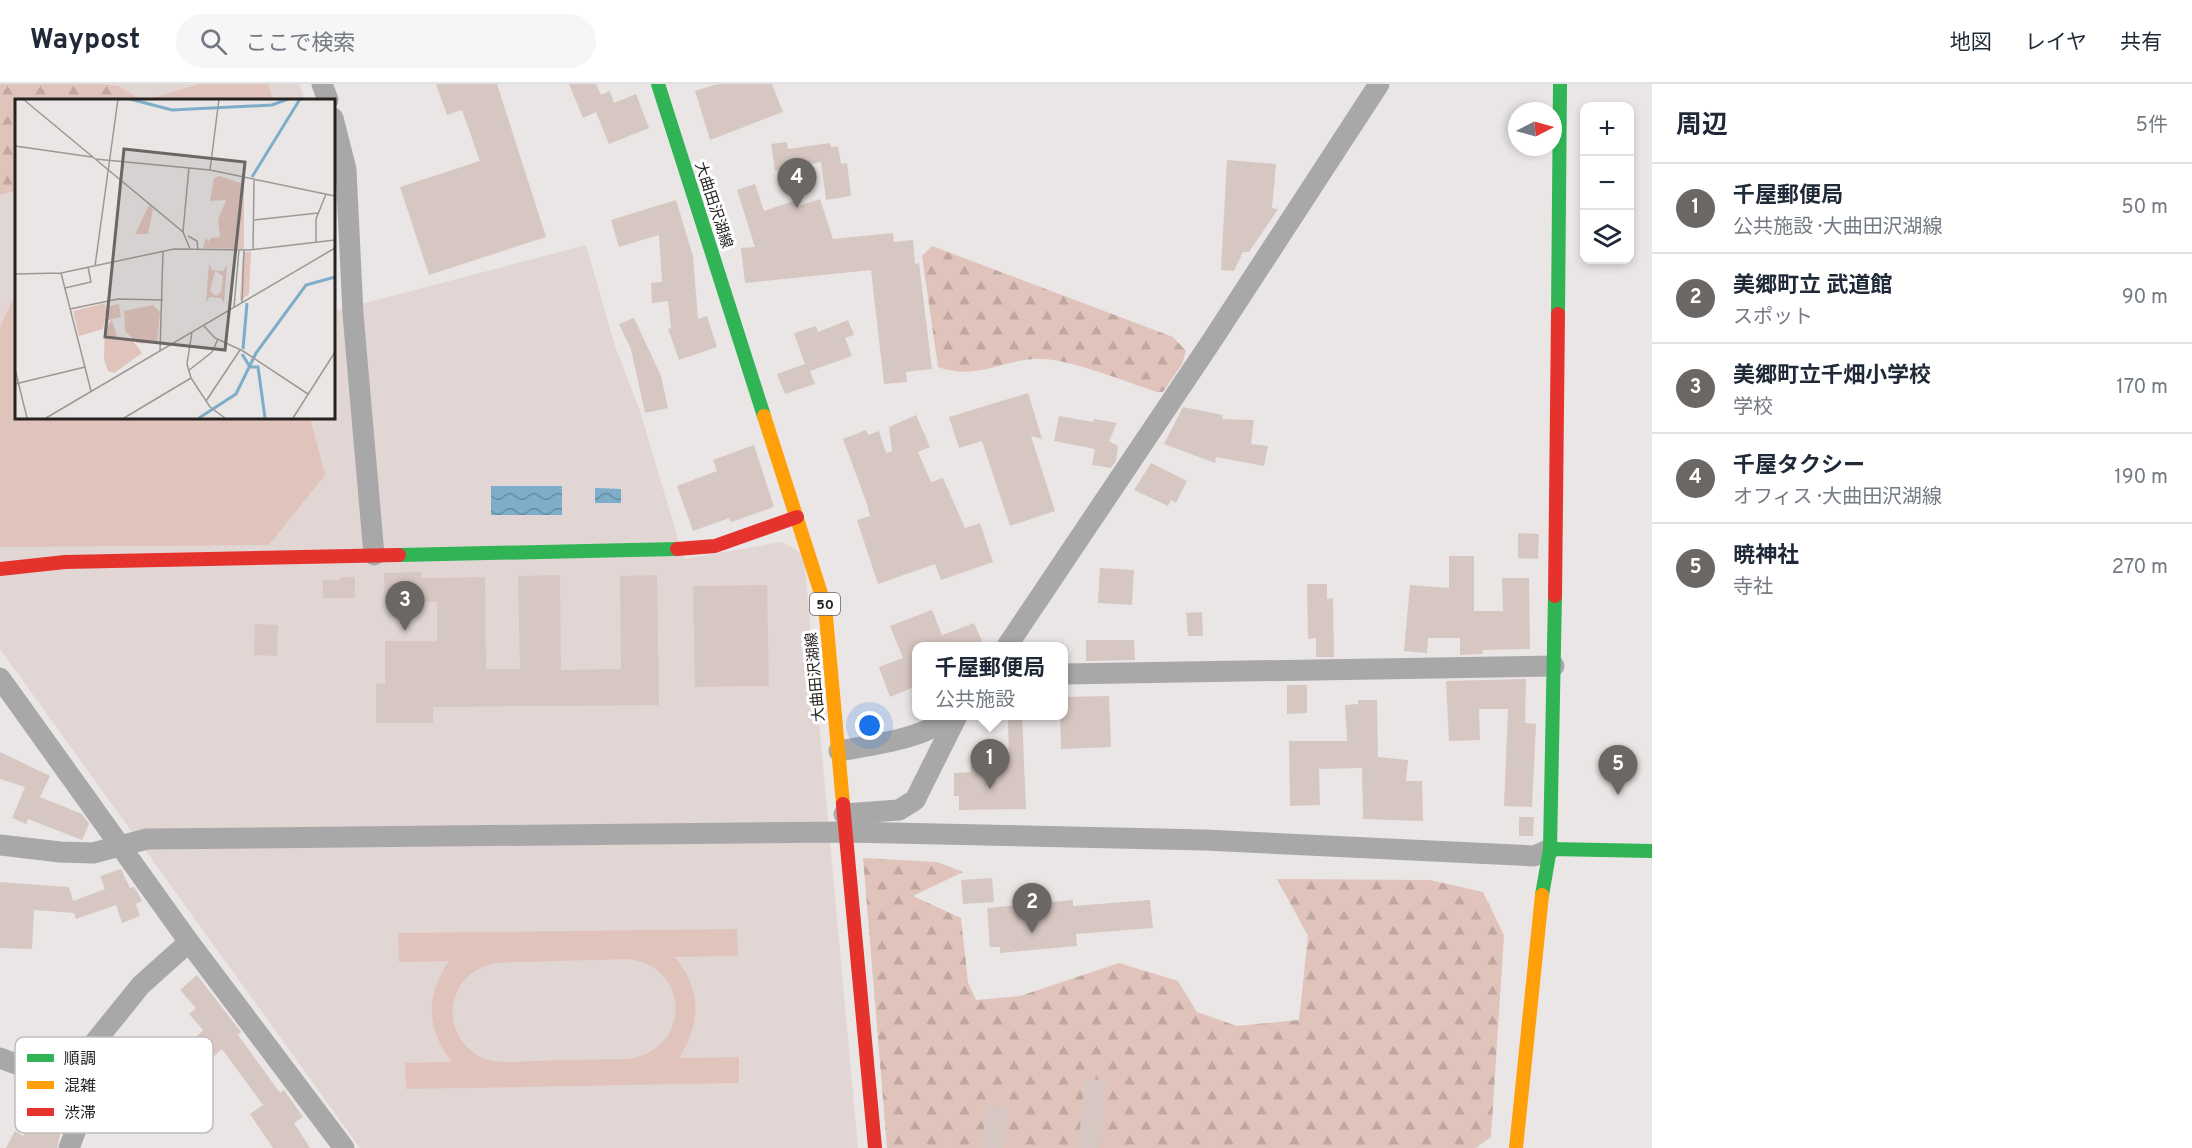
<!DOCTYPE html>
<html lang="ja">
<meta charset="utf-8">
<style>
body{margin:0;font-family:Overpass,"Noto Sans JP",sans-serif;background:#f6f6f7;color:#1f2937}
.controls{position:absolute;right:18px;top:18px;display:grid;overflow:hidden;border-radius:12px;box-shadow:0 3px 9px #0003}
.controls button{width:54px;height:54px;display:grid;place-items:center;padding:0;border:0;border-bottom:2px solid #e0e1e3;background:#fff;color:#1f2937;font:30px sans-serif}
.compass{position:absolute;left:1508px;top:18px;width:54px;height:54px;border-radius:50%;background:#fff;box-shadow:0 3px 9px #0003;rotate:84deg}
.you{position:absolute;left:870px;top:642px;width:21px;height:21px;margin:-15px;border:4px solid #fff;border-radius:50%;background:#1a73e8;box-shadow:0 0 0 9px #1a73e833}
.badge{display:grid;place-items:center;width:39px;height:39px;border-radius:50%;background:#6a6765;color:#fff;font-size:20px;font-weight:700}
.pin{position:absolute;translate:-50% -50px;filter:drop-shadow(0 2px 3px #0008)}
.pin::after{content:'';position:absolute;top:32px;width:21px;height:18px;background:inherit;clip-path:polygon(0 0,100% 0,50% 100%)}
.popup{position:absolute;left:912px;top:558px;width:156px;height:78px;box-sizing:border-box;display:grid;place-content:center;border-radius:12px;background:#fff;filter:drop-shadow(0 2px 4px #0005);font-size:20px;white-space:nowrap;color:#747a83}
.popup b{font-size:22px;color:#1f2937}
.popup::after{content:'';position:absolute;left:50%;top:100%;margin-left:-12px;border:12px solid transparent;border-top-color:#fff}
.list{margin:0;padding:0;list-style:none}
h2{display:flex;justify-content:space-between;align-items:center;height:78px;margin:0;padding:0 24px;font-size:26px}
h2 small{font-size:20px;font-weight:400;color:#747a83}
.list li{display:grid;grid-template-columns:39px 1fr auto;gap:18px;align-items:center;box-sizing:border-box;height:90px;padding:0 24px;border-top:2px solid #e0e1e3}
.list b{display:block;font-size:22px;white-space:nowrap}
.list p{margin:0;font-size:20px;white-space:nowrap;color:#747a83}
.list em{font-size:20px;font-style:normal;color:#747a83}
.icon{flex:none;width:33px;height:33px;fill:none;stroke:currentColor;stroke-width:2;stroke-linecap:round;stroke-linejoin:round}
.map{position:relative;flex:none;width:1652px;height:1064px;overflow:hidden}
header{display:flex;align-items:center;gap:36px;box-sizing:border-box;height:84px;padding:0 30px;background:#fff;border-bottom:2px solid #e0e1e3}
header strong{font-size:28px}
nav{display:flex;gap:33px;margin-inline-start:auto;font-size:21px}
.search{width:420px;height:54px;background:#f6f6f7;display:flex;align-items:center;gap:15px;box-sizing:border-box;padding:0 21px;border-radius:33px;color:#747a83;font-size:22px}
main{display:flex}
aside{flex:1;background:#fff}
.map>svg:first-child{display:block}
.built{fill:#e1d6d4}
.forest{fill:url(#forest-firs)}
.pitch{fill:#e0c4bb;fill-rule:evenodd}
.water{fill:url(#water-waves)}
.building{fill:#d7c7c2}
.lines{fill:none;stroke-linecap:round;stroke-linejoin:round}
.street{stroke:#a9a8a9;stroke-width:21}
.fast{stroke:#30b455;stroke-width:14}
.slow{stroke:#ff9f0a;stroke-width:14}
.jam{stroke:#e5322d;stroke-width:14}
.labels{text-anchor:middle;stroke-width:6;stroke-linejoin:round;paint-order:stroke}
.shield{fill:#fff;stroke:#666463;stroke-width:1.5}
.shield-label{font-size:14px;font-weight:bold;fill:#252220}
.street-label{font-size:15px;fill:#252220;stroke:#fff}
.inset-river{fill:none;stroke:#7dadc8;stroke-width:3}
.inset-road{fill:none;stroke:#9b9896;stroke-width:1.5}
.view{fill:#6a6765;fill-opacity:0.15;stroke:#6a6765;stroke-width:3}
.inset-edge{fill:none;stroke:#252220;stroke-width:3}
.key{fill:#fff;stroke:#bebdbc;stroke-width:1.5}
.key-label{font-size:16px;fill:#252220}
</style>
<header>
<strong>Waypost</strong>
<div class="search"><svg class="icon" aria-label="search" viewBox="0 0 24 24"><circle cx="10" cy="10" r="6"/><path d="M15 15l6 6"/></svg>ここで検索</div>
<nav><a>地図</a><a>レイヤ</a><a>共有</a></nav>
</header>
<main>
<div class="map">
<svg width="1652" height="1064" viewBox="0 0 1652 1064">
<defs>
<pattern id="forest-firs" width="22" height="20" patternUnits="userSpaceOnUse" patternTransform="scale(1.5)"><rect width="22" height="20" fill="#e0c4bb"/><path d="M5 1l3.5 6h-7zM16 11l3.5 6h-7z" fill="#c0a8a0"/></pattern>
<pattern id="water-waves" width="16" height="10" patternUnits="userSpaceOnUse" patternTransform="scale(1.5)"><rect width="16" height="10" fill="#7dadc8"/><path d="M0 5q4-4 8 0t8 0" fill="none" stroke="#668ca2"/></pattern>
</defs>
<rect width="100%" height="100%" fill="#eae6e5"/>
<!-- built -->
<polygon class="built" points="5,0 299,0 305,16 16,16 16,333 333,333 333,155 335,227 586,161 615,262 640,327 684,475 781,458 794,464 804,473 858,1064 360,1064 0,565 0,2"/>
<!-- forest -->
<g class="forest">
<polygon points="0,0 102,0 118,2 142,16 16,16 16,107 0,111"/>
<path d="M932 162 1173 253 1186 267 1182 280 1163 308H1157C1125 298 1064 272 1033 275 998 278 975 296 938 283L922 172Z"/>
<polygon points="863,774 937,778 963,788 913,812 961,834 968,898 976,916 1020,912 1119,879 1178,897 1197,928 1237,942 1299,936 1308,852 1277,795 1430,796 1483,808 1504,851 1491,1053 1476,1064 887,1064"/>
</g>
<!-- pitch -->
<g class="pitch">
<polygon points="199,0 268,0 273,16 154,16 153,14"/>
<polygon points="16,214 16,333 310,333 325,391 269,461 0,463 0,243 11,219"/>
<path d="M737 845 738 872 675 873C702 905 701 940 679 974L739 973V999L406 1005 405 979 452 978C426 945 425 912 449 877L399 878 398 849ZM628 875C691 882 692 966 628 975 597 975 566 976 535 977 522 977 507 979 494 977 465 973 446 941 455 914 460 895 475 884 494 879Z"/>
</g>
<!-- water -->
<g class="water">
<rect x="491" y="402" width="71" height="29"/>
<polygon points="595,404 621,405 621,419 595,419"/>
</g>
<!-- building -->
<g class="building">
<polygon points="436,0 497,0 546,153 429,191 400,103 480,77 462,26 447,31"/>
<polygon points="569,0 596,0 601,11 610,7 614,19 636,10 649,44 609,60 596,28 583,34"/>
<polygon points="717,0 772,0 783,28 710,56 695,7"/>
<polygon points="787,58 788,65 830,59 831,63 838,62 841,80 847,79 851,112 826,116 821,78 775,87 771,60"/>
<polygon points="1227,76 1276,80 1272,124 1278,125 1249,168 1243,168 1234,187 1221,186"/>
<polygon points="755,100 764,127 796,116 798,122 820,115 833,155 893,149 894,158 913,156 915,180 919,179 932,285 906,288 907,298 884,300 871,186 745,199 741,164 755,163 737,106"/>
<polygon points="676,116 693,172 698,235 707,232 717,263 679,276 668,245 671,244 668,217 652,219 651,199 662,198 659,151 619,163 611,136"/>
<polygon points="634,234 661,292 668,324 645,329 631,265 619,240"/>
<polygon points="848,236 854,251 845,254 852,272 810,287 815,300 785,310 777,290 805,280 794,249 816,242 818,248"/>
<polygon points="1028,309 1042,355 1031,352 1055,427 1010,442 982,357 959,364 949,333"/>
<polygon points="1183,323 1223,331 1222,335 1254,336 1251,360 1268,362 1264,382 1216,373 1215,379 1164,360"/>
<polygon points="916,331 930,363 918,368 931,398 943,394 965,444 980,439 993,478 941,496 935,480 878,500 857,436 870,432 867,420 843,355 866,346 868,351 879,347 886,369 892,367 889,343"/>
<polygon points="1059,332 1093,338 1094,335 1117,339 1109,357 1118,362 1116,377 1111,384 1092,381 1095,365 1054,357"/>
<polygon points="754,361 774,423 731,438 729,434 693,447 677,402 717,387 713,376"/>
<polygon points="1151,379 1187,397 1176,419 1171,416 1168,422 1134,406"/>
<polygon points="1518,449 1539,450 1538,475 1518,474"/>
<polygon points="1449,472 1474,472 1474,527 1503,527 1502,494 1529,494 1530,565 1483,566 1482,570 1460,571 1460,554 1428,554 1427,569 1404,567 1410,501 1449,504"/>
<polygon points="1100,484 1134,486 1132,521 1098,519"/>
<polygon points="421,488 421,494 485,493 486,585 520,585 518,492 560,491 561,586 621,585 620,492 657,491 659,621 433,623 433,639 376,639 376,599 385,600 385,557 437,557 437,518 385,519 384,489"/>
<polygon points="340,493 355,493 355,514 323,514 323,496 340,496"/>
<polygon points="1307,500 1327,500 1327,515 1333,514 1334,573 1316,573 1316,554 1308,555"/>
<polygon points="767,501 769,602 695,603 693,502"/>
<polygon points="932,526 942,551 974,539 984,562 916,562 916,606 914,603 890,613 879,583 903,574 890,542"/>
<polygon points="1202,528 1203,552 1188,552 1186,529"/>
<polygon points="255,540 278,541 277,572 254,571"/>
<polygon points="1086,556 1134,556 1135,576 1086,577"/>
<polygon points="1526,595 1525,639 1536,640 1532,723 1504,722 1508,625 1479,625 1480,656 1449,657 1446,597"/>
<polygon points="1287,601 1307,601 1307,629 1287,630"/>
<polygon points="1109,612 1111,663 1061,665 1060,632 1064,632 1064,613"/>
<polygon points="1358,616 1377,616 1378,673 1408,676 1406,697 1422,697 1423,737 1363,735 1362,684 1319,685 1320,721 1290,722 1289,657 1347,657 1345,621 1358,620"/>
<polygon points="1008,632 1022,632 1026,725 959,726 959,712 954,712 954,689 971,688 971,681 1009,680"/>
<polygon points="0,668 50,692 40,713 82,730 89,740 82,756 28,735 26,740 12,734 25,703 0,695"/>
<polygon points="1519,733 1534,733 1533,752 1519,752"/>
<polygon points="121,785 130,804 134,803 139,811 142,817 136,820 140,832 122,839 116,821 76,835 74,829 34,826 32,865 0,864 0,798 69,803 73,817 105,805 100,792"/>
<polygon points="992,794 994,818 963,820 961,796"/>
<polygon points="1073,816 1073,822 1150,816 1153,844 1076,850 1077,862 1000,869 1000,863 990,863 987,824"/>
<polygon points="197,891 241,948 238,951 280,1009 284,1006 303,1033 294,1039 310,1064 273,1064 250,1030 263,1021 222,965 211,975 194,955 203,946 189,930 196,924 180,906"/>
<polygon points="109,972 137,996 117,1018 101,1004 107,997 95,987"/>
<polygon points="166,975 184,994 168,1010 150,991"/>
<polygon points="1085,994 1107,997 1100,1064 1078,1064"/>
<polygon points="54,1016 66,1023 57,1064 6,1064 15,1047 23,1052 28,1043 37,1047"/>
<polygon points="986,1021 1008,1023 1004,1064 982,1064"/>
</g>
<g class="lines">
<!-- street -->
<g class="street">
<polyline points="322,0 328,16"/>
<polyline points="333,34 346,85 353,230 374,471"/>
<polyline points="1007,562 1211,258 1379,0"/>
<polyline points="1064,590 1554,582"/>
<polyline points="0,594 189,858 344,1064"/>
<path d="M839 667C871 661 926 655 949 632"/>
<polyline points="844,730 899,726 915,716 957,632"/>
<polyline points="0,761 60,768 93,769 147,755 846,748 1205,756 1534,772 1550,765"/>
<polyline points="0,974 16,980 82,991"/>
<polyline points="69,1064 77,1043 82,979 90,964 141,901 189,858"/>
</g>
<!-- fast -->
<g class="fast">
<polyline points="658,0 764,332"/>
<polyline points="1558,230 1560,0"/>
<polyline points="399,471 677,465"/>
<polyline points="1550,765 1652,767"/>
<polyline points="1542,811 1550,765 1555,512"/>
</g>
<!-- slow -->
<g class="slow">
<polyline points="764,332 825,522 843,720"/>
<polyline points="1516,1064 1542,811"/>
</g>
<!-- jam -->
<g class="jam">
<polyline points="677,465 715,462 797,433"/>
<polyline points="0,485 65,478 399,471"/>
<polyline points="1555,512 1558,230"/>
<polyline points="843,720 875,1064"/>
</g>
</g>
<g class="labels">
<!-- shield labels -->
<rect class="shield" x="810" y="509" width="30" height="22" rx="4.5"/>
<g class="shield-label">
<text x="825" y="525">50</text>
</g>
<!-- street labels -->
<g class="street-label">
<text transform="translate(714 121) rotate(72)" y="5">大曲田沢湖線</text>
<text transform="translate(815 593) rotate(-95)" y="5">大曲田沢湖線</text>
</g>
</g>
<!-- overview -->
<g transform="translate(15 15)">
<rect width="320" height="320" fill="#eae6e5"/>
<path d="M204 77 229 85V150L188 149 191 138 193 143 196 139 205 138 203 121 211 101 195 102 199 79ZM134 106 138 110 133 135H120ZM97 221 103 241 118 242 127 254 99 274 93 272 89 260 90 230Z" fill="#e0c4bb"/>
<path d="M228 153H236L234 195 225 202Z" fill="#e0c4bb"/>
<path d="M194 164 197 171 208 172 212 166 209 204 206 199 195 198 191 203ZM200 172 208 177 206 193 201 197 195 192ZM90 204 91 208 104 205 106 218 93 221 91 215 88 230 64 237 58 212ZM138 206 145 213 142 245 122 244 110 232 109 212Z" fill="#e0c4bb" fill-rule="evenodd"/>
<path class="inset-river" d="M115 0 157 11 257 6 273 0M237 78 285 0M228 250 232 204M227 255 235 268H243L250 319M184 319 221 295 241 254 291 186 320 178"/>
<path class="inset-road" d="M8 0 168 133 175 150M0 47 77 58M80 60 195 71 320 97M195 71 204 0M239 121 303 114M168 133 174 68M173 137 182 142 183 151M301 143V120L311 95M238 151 239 81M80 167 103 0M46 174 76 292M0 175 46 174 159 150 234 151 320 141M50 189 76 183 73 168M227 204 229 151M219 208 224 151M55 210 103 200 148 201M189 227 200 239 228 252 293 295M177 233 172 265 176 279 195 308 210 319M145 252 148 152M0 270 12 319M173 272 197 253 203 240M0 285 70 268M191 302 225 251M31 319 320 149M109 319 176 279M278 319 320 253"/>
<path class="view" d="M109 50 230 63 210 251 90 238Z"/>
<rect width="320" height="320" class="inset-edge"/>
</g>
<!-- legend -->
<rect x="15" y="953" width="198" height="96" rx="9" class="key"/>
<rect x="27" y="970" width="27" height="8" fill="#30b455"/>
<rect x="27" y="997" width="27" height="8" fill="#ff9f0a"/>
<rect x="27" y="1024" width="27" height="8" fill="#e5322d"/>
<g class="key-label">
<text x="64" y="980">順調</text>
<text x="64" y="1007">混雑</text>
<text x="64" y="1034">渋滞</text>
</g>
</svg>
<div class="controls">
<button>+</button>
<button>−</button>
<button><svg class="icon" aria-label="layers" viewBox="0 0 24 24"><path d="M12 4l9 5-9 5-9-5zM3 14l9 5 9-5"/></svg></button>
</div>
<svg class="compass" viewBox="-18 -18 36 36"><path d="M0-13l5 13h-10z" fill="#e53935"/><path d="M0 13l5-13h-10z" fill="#747a83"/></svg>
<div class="you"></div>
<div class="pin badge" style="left:990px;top:705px">1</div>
<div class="popup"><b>千屋郵便局</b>公共施設</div>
<div class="pin badge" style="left:1032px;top:849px">2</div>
<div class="pin badge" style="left:405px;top:547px">3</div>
<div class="pin badge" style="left:797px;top:124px">4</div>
<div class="pin badge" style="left:1618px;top:711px">5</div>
</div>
<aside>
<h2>周辺<small>5件</small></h2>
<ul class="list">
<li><span class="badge">1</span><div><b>千屋郵便局</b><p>公共施設 · 大曲田沢湖線</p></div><em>50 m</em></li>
<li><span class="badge">2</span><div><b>美郷町立 武道館</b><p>スポット</p></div><em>90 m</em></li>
<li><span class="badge">3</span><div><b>美郷町立千畑小学校</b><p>学校</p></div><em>170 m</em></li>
<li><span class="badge">4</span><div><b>千屋タクシー</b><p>オフィス · 大曲田沢湖線</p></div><em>190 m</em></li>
<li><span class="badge">5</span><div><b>暁神社</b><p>寺社</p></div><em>270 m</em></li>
</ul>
</aside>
</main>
